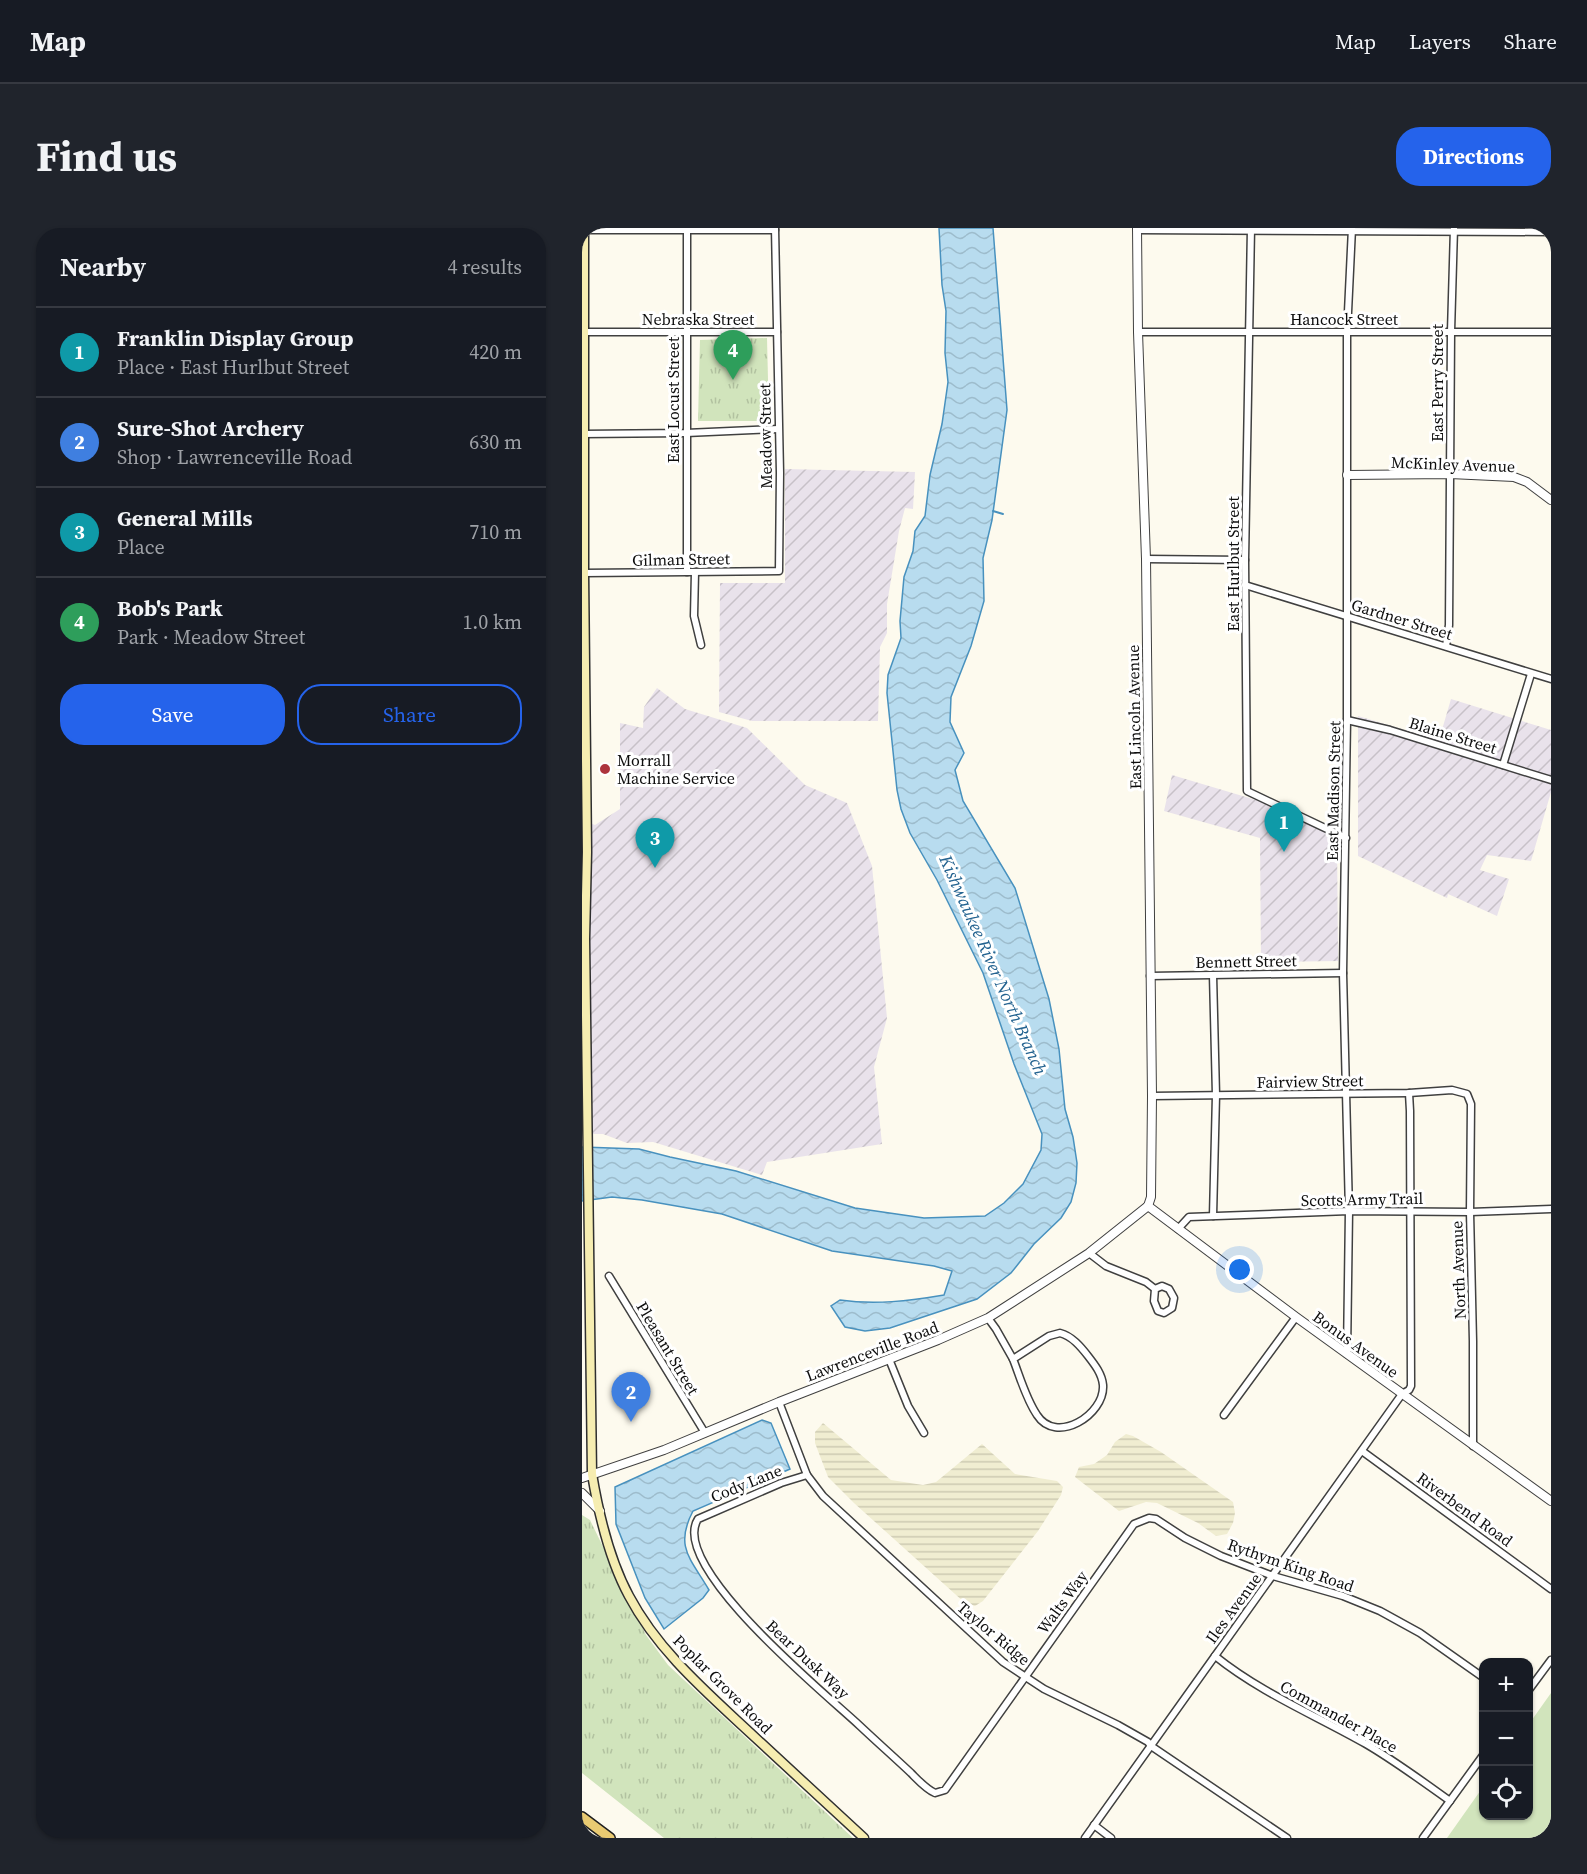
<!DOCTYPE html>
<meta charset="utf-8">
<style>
body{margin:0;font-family:"Source Serif 4",serif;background:#20242c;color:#f1f3f6}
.controls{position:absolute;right:18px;bottom:18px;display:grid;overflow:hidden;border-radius:12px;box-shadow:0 2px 4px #0004}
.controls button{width:54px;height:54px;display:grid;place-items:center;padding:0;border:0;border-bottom:2px solid #363941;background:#171b24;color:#f1f3f6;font:30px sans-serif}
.you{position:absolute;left:658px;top:1042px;width:21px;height:21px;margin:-15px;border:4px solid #fff;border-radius:50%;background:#1a73e8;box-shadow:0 0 0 9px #1a73e833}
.badge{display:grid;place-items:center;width:39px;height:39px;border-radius:50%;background:#2563eb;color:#fff;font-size:20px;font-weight:700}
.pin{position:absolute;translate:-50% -50px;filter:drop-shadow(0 2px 3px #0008)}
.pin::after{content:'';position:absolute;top:32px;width:21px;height:18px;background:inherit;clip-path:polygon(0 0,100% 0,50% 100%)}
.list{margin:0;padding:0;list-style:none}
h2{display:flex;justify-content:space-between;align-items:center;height:78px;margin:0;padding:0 24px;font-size:26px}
h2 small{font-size:20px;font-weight:400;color:#9ea1a6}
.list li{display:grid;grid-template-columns:39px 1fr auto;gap:18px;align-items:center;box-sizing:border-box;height:90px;padding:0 24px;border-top:2px solid #363941}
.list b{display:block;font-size:22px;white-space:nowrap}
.list p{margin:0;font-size:20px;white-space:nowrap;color:#9ea1a6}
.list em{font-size:20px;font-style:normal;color:#9ea1a6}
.actions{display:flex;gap:12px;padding:18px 24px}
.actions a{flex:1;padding:14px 0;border:2px solid #2563eb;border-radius:24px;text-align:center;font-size:21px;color:#2563eb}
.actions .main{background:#2563eb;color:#fff}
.icon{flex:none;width:33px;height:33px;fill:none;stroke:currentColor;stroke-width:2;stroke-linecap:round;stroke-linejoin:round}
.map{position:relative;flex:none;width:969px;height:1610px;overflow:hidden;border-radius:24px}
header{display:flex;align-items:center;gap:36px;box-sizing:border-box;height:84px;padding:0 30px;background:#171b24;border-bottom:2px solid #363941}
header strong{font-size:28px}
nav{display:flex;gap:33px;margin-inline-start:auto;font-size:21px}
.intro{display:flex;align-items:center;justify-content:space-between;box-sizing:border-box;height:144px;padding:0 36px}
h1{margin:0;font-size:42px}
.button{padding:15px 27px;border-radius:24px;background:#2563eb;color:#fff;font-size:21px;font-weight:700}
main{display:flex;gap:36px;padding:0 36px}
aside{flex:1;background:#171b24;border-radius:24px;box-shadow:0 2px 4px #0004}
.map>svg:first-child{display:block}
.industrial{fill:url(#industrial-furrows)}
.farmland{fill:url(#farmland-rules)}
.grass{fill:#d1e4bc}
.park{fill:url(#park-tufts)}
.water{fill:url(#water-waves);stroke:#4891be;stroke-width:1.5}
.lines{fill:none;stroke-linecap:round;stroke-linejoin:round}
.stream{stroke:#4891be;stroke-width:2}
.minor-casing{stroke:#404040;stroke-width:9}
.tertiary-casing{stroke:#404040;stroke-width:10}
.secondary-casing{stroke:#2f2f2f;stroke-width:11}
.primary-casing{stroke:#1e1e1e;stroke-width:12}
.minor{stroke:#fff;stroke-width:6}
.tertiary{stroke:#fff;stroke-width:8}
.secondary{stroke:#f6edb1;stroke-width:8}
.primary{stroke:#e9ca72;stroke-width:9}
.poi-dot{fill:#ad343d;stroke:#fff;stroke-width:2}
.labels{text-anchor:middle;stroke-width:6;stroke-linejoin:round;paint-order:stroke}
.street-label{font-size:16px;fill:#0d0d0d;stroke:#fff}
.poi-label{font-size:16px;fill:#0d0d0d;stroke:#fff;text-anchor:start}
.water-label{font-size:18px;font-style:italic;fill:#246390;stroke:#fff}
</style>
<header>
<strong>Map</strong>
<nav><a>Map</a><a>Layers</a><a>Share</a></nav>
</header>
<div class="intro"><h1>Find us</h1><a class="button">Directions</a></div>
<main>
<aside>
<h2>Nearby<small>4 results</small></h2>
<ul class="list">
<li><span class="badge" style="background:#0f9aa8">1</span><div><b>Franklin Display Group</b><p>Place · East Hurlbut Street</p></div><em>420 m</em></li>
<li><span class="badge" style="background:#3f7fe0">2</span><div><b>Sure-Shot Archery</b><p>Shop · Lawrenceville Road</p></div><em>630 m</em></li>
<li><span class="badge" style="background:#0f9aa8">3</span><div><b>General Mills</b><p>Place</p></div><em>710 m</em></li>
<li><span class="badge" style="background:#2e9e5b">4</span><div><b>Bob's Park</b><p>Park · Meadow Street</p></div><em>1.0 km</em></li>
</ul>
<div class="actions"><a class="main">Save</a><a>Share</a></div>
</aside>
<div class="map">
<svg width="969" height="1610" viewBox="0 0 969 1610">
<defs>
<pattern id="industrial-furrows" width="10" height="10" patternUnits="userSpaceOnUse" patternTransform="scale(1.5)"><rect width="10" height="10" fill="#e9e2eb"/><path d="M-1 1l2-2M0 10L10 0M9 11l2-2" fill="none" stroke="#c7c1c8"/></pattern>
<pattern id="farmland-rules" width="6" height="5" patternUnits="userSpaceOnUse" patternTransform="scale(1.5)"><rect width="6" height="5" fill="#f0edd1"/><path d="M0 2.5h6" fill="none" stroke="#cdcab2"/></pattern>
<pattern id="park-tufts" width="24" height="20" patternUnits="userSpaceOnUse" patternTransform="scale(1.5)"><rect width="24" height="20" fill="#d1e4bc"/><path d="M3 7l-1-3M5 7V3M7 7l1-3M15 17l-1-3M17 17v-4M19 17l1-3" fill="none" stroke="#b2c2a0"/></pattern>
<pattern id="water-waves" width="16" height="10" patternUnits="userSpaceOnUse" patternTransform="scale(1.5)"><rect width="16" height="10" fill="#b8dcef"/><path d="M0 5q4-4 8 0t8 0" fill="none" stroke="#9dbccc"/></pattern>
</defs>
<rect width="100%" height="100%" fill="#fdfaee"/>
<!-- industrial -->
<g class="industrial">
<polygon points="203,241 333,244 331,281 323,280 317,303 305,376 305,405 298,419 296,493 170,493 137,484 138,355 203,355"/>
<polygon points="75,460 103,481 165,500 223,557 265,575 290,638 305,790 292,839 300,916 185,934 180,947 71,914 45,915 21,906 0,906 0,592 13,597 38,581 38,495 61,500 62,479"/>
<polygon points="869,471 969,502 969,564 949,633 905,627 898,642 927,651 915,688 866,666 865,670 776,628 776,488 857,512"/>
<polygon points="590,547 701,580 755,609 756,733 679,734 678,610 582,583"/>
</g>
<!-- farmland -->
<g class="farmland">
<polygon points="241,1195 309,1252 341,1257 354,1254 400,1216 433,1246 475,1253 481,1259 479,1267 456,1303 401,1373 393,1378 383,1375 272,1275 246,1249 233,1215 233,1204"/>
<polygon points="544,1206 551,1208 579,1224 651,1274 653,1285 651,1295 645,1306 634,1308 616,1295 575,1275 564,1274 537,1283 493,1249 497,1239 512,1236 525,1227 533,1214"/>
</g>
<!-- grass -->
<polygon class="grass" points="969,1465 969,1608 968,1610 865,1610 901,1559 902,1588 946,1588 947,1496"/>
<!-- park -->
<g class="park">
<polygon points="185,110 187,193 116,193 118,112"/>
<polygon points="0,1287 8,1292 64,1407 86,1437 271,1610 82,1610 0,1545"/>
</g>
<!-- water -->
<g class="water">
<path d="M357 0H411L425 182 410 292 401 330 402 373 389 418 369 469 368 494 382 525 373 542 381 573 433 660 467 771 477 821 483 881 491 909 495 935 494 955 489 974 479 990 452 1016 429 1045 395 1071 308 1100 283 1103 263 1099 249 1078 258 1072C293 1077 327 1073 362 1067L370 1043 352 1038 250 1023 140 986 60 972 30 969 0 973V919L57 921 88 929 154 943 273 980 342 990 403 988 422 975 441 956 459 922 460 906 432 836 401 745 355 652 328 605 319 581 315 562 305 465 306 447 319 410 318 393 322 349 331 323 333 303 343 288 348 247 360 196 366 154 363 125 364 83 360 57Z"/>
<path d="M180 1192 189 1195 208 1241 111 1283C92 1319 109 1331 127 1362L121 1370 82 1401 63 1370 34 1296 33 1259Z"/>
</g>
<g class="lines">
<!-- stream -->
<polyline class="stream" points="411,283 421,286"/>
<defs>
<g id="minor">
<polyline points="105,0 105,344"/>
<polyline points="669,0 663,332 665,563 764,610"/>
<polyline points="2,2 193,2"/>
<polyline points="555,2 969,4"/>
<polyline points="2,104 195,104"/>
<polyline points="556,104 969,104"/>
<polyline points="0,206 104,205 196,201"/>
<polyline points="564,331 663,332"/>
<polyline points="113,344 112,388 119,417"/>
<polyline points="2,345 197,343 198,245 193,0"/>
<polyline points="663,357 969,451"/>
<polyline points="864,418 867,397 869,104 872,0"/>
<polyline points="765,492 808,502 969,552"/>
<polyline points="921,537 949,446"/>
<polyline points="568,748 761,745"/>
<polyline points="570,868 827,865 870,862 885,866 889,876 888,984 891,1113 891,1218"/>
<polyline points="631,988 634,867 631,747"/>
<polyline points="596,1001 607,989 767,983 888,984 969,981"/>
<polyline points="507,1025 524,1038 564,1054 573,1061"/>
<polyline points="27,1048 123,1205"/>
<polygon points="580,1058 587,1061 592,1070 590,1080 582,1085 576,1083 572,1073 573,1061"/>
<polyline points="406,1090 414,1101 431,1131"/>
<path d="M478 1105C490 1108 499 1119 506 1128 513 1137 520 1146 521 1157 523 1187 474 1217 455 1187 444 1171 438 1149 431 1131L467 1108Z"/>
<polyline points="765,1126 767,983 761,745 765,492 765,105 770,0"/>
<polyline points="307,1131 326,1178 342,1205"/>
<polyline points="197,1174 225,1247 241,1268 421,1434 462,1461 536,1497 566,1514 569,1518 705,1610"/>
<polyline points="642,1187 714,1089"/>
<polyline points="780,1223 969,1361"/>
<path d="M225 1247 199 1255 116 1291C86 1338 245 1467 278 1498 295 1514 312 1529 329 1545 336 1552 344 1561 353 1565L363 1562 552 1296 567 1290 574 1291 603 1310 639 1328 691 1348 761 1368 798 1383 838 1405 902 1450"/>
<path d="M633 1428C679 1465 733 1487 784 1516 813 1533 840 1553 868 1573"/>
<polyline points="946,1463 969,1432"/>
<polyline points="512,1597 529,1610"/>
<polyline points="503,1610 820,1166 827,1162 829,1158 828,883 827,865"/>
<polyline points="841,1610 902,1526"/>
</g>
<g id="tertiary">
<polyline points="555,0 556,104 564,331 570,868 569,969 566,978"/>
<polyline points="765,247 868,246 932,249 945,254 969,272"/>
<polyline points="566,978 714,1089 969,1273"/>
<polyline points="0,1250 82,1222 197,1174 356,1112 406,1090 507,1025 566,978"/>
<polyline points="0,1265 18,1283"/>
</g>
<path id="secondary" d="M2 0V345L5 624 3 711 10 1246C17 1288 27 1331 47 1368 75 1421 121 1461 164 1501 203 1537 243 1574 282 1610"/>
<polyline id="primary" points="0,1589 28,1610"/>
</defs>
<!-- minor casing -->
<use href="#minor" class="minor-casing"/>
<!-- tertiary casing -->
<use href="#tertiary" class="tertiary-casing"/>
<!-- secondary casing -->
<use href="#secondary" class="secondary-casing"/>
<!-- primary casing -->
<use href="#primary" class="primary-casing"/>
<!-- minor -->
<use href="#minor" class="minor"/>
<!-- tertiary -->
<use href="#tertiary" class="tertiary"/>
<!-- secondary -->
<use href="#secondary" class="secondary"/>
<!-- primary -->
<use href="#primary" class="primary"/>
</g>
<!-- markers -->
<circle class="poi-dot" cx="23" cy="541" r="6"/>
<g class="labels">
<!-- street labels -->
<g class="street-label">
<text x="116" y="97">Nebraska Street</text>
<text x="762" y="97">Hancock Street</text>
<text transform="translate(855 155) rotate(-90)" y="6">East Perry Street</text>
<text transform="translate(91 172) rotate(-90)" y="6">East Locust Street</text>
<text transform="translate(183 208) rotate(-91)" y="6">Meadow Street</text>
<text transform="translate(871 236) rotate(2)" y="6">McKinley Avenue</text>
<text transform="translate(99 331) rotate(-1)" y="6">Gilman Street</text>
<text transform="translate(651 336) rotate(-90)" y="6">East Hurlbut Street</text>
<text transform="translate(820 391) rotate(17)" y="6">Gardner Street</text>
<text transform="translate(552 489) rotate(-91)" y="6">East Lincoln Avenue</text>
<text transform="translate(871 507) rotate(17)" y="6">Blaine Street</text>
<text transform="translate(751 563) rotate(-89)" y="6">East Madison Street</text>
<text transform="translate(664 733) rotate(-1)" y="6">Bennett Street</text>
<text transform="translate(728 853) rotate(-1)" y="6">Fairview Street</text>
<text transform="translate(780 971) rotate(-1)" y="6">Scotts Army Trail</text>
<text transform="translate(876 1042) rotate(-92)" y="6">North Avenue</text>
<text transform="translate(774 1116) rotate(36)" y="6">Bonus Avenue</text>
<text transform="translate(86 1120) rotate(59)" y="6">Pleasant Street</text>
<text transform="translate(290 1123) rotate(-21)" y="6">Lawrenceville Road</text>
<text transform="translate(164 1255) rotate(-22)" y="6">Cody Lane</text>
<text transform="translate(883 1281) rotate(36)" y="6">Riverbend Road</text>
<text transform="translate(709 1337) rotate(19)" y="6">Rythym King Road</text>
<text transform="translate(480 1374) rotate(-54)" y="6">Walts Way</text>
<text transform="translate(651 1380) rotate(-54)" y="6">Iles Avenue</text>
<text transform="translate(412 1405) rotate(40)" y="6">Taylor Ridge</text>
<text transform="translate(226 1431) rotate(43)" y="6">Bear Dusk Way</text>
<text transform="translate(141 1456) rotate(45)" y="6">Poplar Grove Road</text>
<text transform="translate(757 1488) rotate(29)" y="6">Commander Place</text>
</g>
<!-- poi labels -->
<g class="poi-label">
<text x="35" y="538">Morrall<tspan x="35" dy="18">Machine Service</tspan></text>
</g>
<!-- water labels -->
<g class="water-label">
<text transform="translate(411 737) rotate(66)" y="6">Kishwaukee River North Branch</text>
</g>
</g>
</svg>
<div class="controls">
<button>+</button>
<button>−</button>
<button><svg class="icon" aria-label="locate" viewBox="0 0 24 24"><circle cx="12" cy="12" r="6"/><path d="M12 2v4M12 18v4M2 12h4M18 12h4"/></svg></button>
</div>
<div class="you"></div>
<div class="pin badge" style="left:702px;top:624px;background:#0f9aa8">1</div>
<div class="pin badge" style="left:49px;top:1194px;background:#3f7fe0">2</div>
<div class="pin badge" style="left:73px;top:640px;background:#0f9aa8">3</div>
<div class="pin badge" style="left:151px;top:152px;background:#2e9e5b">4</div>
</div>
</main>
